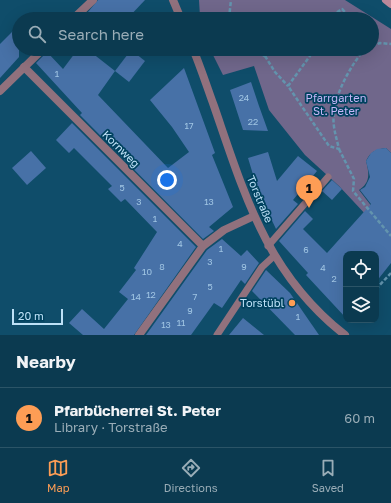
<!DOCTYPE html>
<meta charset="utf-8">
<style>
body{margin:0;font-family:"Golos Text",sans-serif;background:#144157;color:#f1f3f6}
.controls{position:absolute;right:12px;bottom:12px;display:grid;overflow:hidden;border-radius:8px;box-shadow:0 4px 16px #0002}
.controls button{width:36px;height:36px;display:grid;place-items:center;padding:0;border:0;border-bottom:1px solid #2b5467;background:#0b3a50;color:#f1f3f6;font:20px sans-serif}
.scale{position:absolute;left:12px;bottom:10px;width:51px;box-sizing:border-box;padding-left:4px;border:2px solid #bde1f7;border-top:0;font-size:11px;line-height:14px;white-space:nowrap;color:#bde1f7;-webkit-text-stroke:3px #00425f;paint-order:stroke}
.you{position:absolute;left:167px;top:180px;width:14px;height:14px;margin:-10px;border:3px solid #fff;border-radius:50%;background:#1a73e8;box-shadow:0 0 0 6px #1a73e833}
.badge{display:grid;place-items:center;width:26px;height:26px;border-radius:50%;background:#fd9d55;color:#111;font-size:13px;font-weight:700}
.pin{position:absolute;translate:-50% -33px;filter:drop-shadow(0 1px 2px #0008)}
.pin::after{content:'';position:absolute;top:21px;width:14px;height:12px;background:inherit;clip-path:polygon(0 0,100% 0,50% 100%)}
.list{margin:0;padding:0;list-style:none}
h2{display:flex;justify-content:space-between;align-items:center;height:52px;margin:0;padding:0 16px;font-size:17px}
h2 small{font-size:13px;font-weight:400;color:#9aadb7}
.list li{display:grid;grid-template-columns:26px 1fr auto;gap:12px;align-items:center;box-sizing:border-box;height:60px;padding:0 16px;border-top:1px solid #2b5467}
.list b{display:block;font-size:15px;white-space:nowrap}
.list p{margin:0;font-size:13px;white-space:nowrap;color:#9aadb7}
.list em{font-size:13px;font-style:normal;color:#9aadb7}
.icon{flex:none;width:22px;height:22px;fill:none;stroke:currentColor;stroke-width:2;stroke-linecap:round;stroke-linejoin:round}
.map{position:relative;flex:none;width:391px;height:335px;overflow:hidden}
.search{position:absolute;background:#0b3a50;box-shadow:0 4px 16px #0002;left:12px;right:12px;top:12px;height:44px;display:flex;align-items:center;gap:10px;box-sizing:border-box;padding:0 14px;border-radius:22px;color:#9aadb7;font-size:15px}
.sheet{height:112px;background:#0b3a50}
nav{display:flex;justify-content:space-around;align-items:center;box-sizing:border-box;height:56px;border-top:1px solid #2b5467;background:#0b3a50;font-size:11px;color:#9aadb7}
nav a{display:grid;justify-items:center;gap:2px}
nav .on{color:#fd9d55}
.map>svg:first-child{display:block}
.green{fill:#70678b}
.building{fill:#4771a7}
.lines{fill:none;stroke-linecap:round;stroke-linejoin:round}
.path{stroke:#6394ae;stroke-width:2.5;stroke-dasharray:4 2;stroke-linecap:butt}
.service{stroke:#91717d;stroke-width:7}
.minor{stroke:#91717d;stroke-width:8}
.secondary{stroke:#ba889a;stroke-width:8}
.poi-dot{fill:#fd9d55;stroke:#00425f;stroke-width:1.5}
.labels{text-anchor:middle;stroke-width:3.5;stroke-linejoin:round;paint-order:stroke}
.number-label{font-size:9px;fill:#a0c5e3}
.park-label{font-size:11px;fill:#c5b5f7;stroke:#00425f}
.street-label{font-size:11px;fill:#bde1f7;stroke:#00425f}
.poi-label{font-size:11px;fill:#bde1f7;stroke:#00425f;text-anchor:end}
</style>
<div class="map">
<svg width="391" height="335" viewBox="0 0 391 335">
<rect width="100%" height="100%" fill="#0f4d6a"/>
<!-- green -->
<path class="green" d="M199 0H345L391 29V153L386 148C376 149 370 152 366 161 369 173 371 182 359 190L376 212 368 217 339 186 305 155 269 110 254 66 223 75 210 49H372V19H203V17H200Z"/>
<!-- building -->
<g class="building">
<polygon points="98,0 145,0 127,19 95,19 88,12"/>
<polygon points="19,25 19,57 0,78 0,44"/>
<polygon points="78,49 87,49 115,71 98,95 168,168 189,152 172,127 150,100 184,68 215,153 212,155 233,207 209,227 214,231 203,239 80,115 82,113 36,63 47,52 63,69"/>
<polygon points="131,50 145,61 129,82 115,71"/>
<polygon points="251,82 259,106 268,131 243,130 230,90"/>
<polygon points="72,123 196,247 134,335 83,335 69,323 82,309 104,329 128,299 119,292 136,270 134,268 157,232 125,199 121,202 108,189 112,186 74,148 69,153 56,140"/>
<polygon points="386,148 391,153 391,263 376,282 376,254 346,254 346,318 306,275 308,273 279,241 305,211 313,219 303,229 327,253 371,204 360,190 365,187 370,177 366,161 371,153 377,149"/>
<polygon points="31,151 46,168 27,185 12,168"/>
<polygon points="268,152 277,181 298,156 317,171 293,200 298,204 276,229 258,191 248,158"/>
<polygon points="332,180 342,189 332,200 322,191"/>
<polygon points="222,239 241,256 247,250 259,263 245,284 241,280 222,308 214,303 191,335 146,335 207,250"/>
<polygon points="266,270 290,293 319,335 295,335 252,291"/>
<polygon points="243,318 264,335 229,335"/>
</g>
<g class="lines">
<!-- path -->
<g class="path">
<polyline points="229,18 231,0"/>
<polyline points="327,19 342,9 345,12 341,19"/>
<polyline points="372,37 372,39"/>
<polyline points="372,46 380,43 391,44"/>
<polyline points="253,49 257,53 265,56 279,49"/>
<path d="M315 49 288 86 329 146 339 149C336 136 332 125 334 112 336 92 352 63 365 49"/>
<polyline points="265,56 275,72 288,86"/>
<polyline points="339,149 354,179 353,191 391,236"/>
<polyline points="376,289 391,273"/>
</g>
<!-- service -->
<g class="service">
<polyline points="268,246 328,177"/>
<polyline points="217,335 262,267 274,256"/>
</g>
<!-- minor -->
<g class="minor">
<polyline points="173,0 181,19"/>
<polyline points="73,19 93,0"/>
<path d="M193 49C201 68 207 87 214 106 245 196 267 274 345 335"/>
<polyline points="24,67 203,246"/>
<polyline points="0,91 43,49"/>
<polyline points="139,335 203,246 224,230 254,216"/>
</g>
<!-- secondary -->
<polyline class="secondary" points="386,0 391,4"/>
</g>
<!-- markers -->
<circle class="poi-dot" cx="292" cy="303" r="4"/>
<g class="labels">
<!-- number labels -->
<g class="number-label">
<text x="57" y="77">1</text>
<text x="244" y="101">24</text>
<text x="253" y="125">22</text>
<text x="189" y="129">17</text>
<text x="122" y="191">5</text>
<text x="139" y="205">3</text>
<text x="209" y="205">13</text>
<text x="155" y="222">1</text>
<text x="180" y="247">4</text>
<text x="221" y="252">1</text>
<text x="306" y="253">6</text>
<text x="210" y="265">3</text>
<text x="162" y="270">8</text>
<text x="244" y="270">9</text>
<text x="323" y="271">4</text>
<text x="147" y="275">10</text>
<text x="334" y="282">2</text>
<text x="210" y="290">5</text>
<text x="151" y="298">12</text>
<text x="136" y="300">14</text>
<text x="195" y="300">7</text>
<text x="190" y="314">9</text>
<text x="298" y="320">1</text>
<text x="181" y="326">11</text>
<text x="166" y="328">13</text>
</g>
<!-- park labels -->
<g class="park-label">
<text x="336" y="102">Pfarrgarten<tspan x="336" dy="13">St. Peter</tspan></text>
</g>
<!-- street labels -->
<g class="street-label">
<text transform="translate(121 149) rotate(45)" y="4">Kornweg</text>
<text transform="translate(260 199) rotate(67)" y="4">Torstraße</text>
</g>
<!-- poi labels -->
<g class="poi-label">
<text x="284" y="307">Torstübl</text>
</g>
</g>
</svg>
<div class="controls">
<button><svg class="icon" aria-label="locate" viewBox="0 0 24 24"><circle cx="12" cy="12" r="6"/><path d="M12 2v4M12 18v4M2 12h4M18 12h4"/></svg></button>
<button><svg class="icon" aria-label="layers" viewBox="0 0 24 24"><path d="M12 4l9 5-9 5-9-5zM3 14l9 5 9-5"/></svg></button>
</div>
<div class="scale">20 m</div>
<div class="you"></div>
<div class="pin badge" style="left:309px;top:208px">1</div>
<div class="search"><svg class="icon" aria-label="search" viewBox="0 0 24 24"><circle cx="10" cy="10" r="6"/><path d="M15 15l6 6"/></svg>Search here</div>
</div>
<section class="sheet">
<h2>Nearby<small></small></h2>
<ul class="list">
<li><span class="badge">1</span><div><b>Pfarbücherrei St. Peter</b><p>Library · Torstraße</p></div><em>60 m</em></li>
</ul>
</section>
<nav>
<a class="on"><svg class="icon" aria-label="map" viewBox="0 0 24 24"><path d="M3 6l6-2 6 2 6-2v14l-6 2-6-2-6 2zM9 4v14M15 6v14"/></svg>Map</a>
<a><svg class="icon" aria-label="directions" viewBox="0 0 24 24"><path d="M12 3l9 9-9 9-9-9zM9 14v-3h6M13 9l2 2-2 2"/></svg>Directions</a>
<a><svg class="icon" aria-label="saved" viewBox="0 0 24 24"><path d="M7 4h10v16l-5-4-5 4z"/></svg>Saved</a>
</nav>
